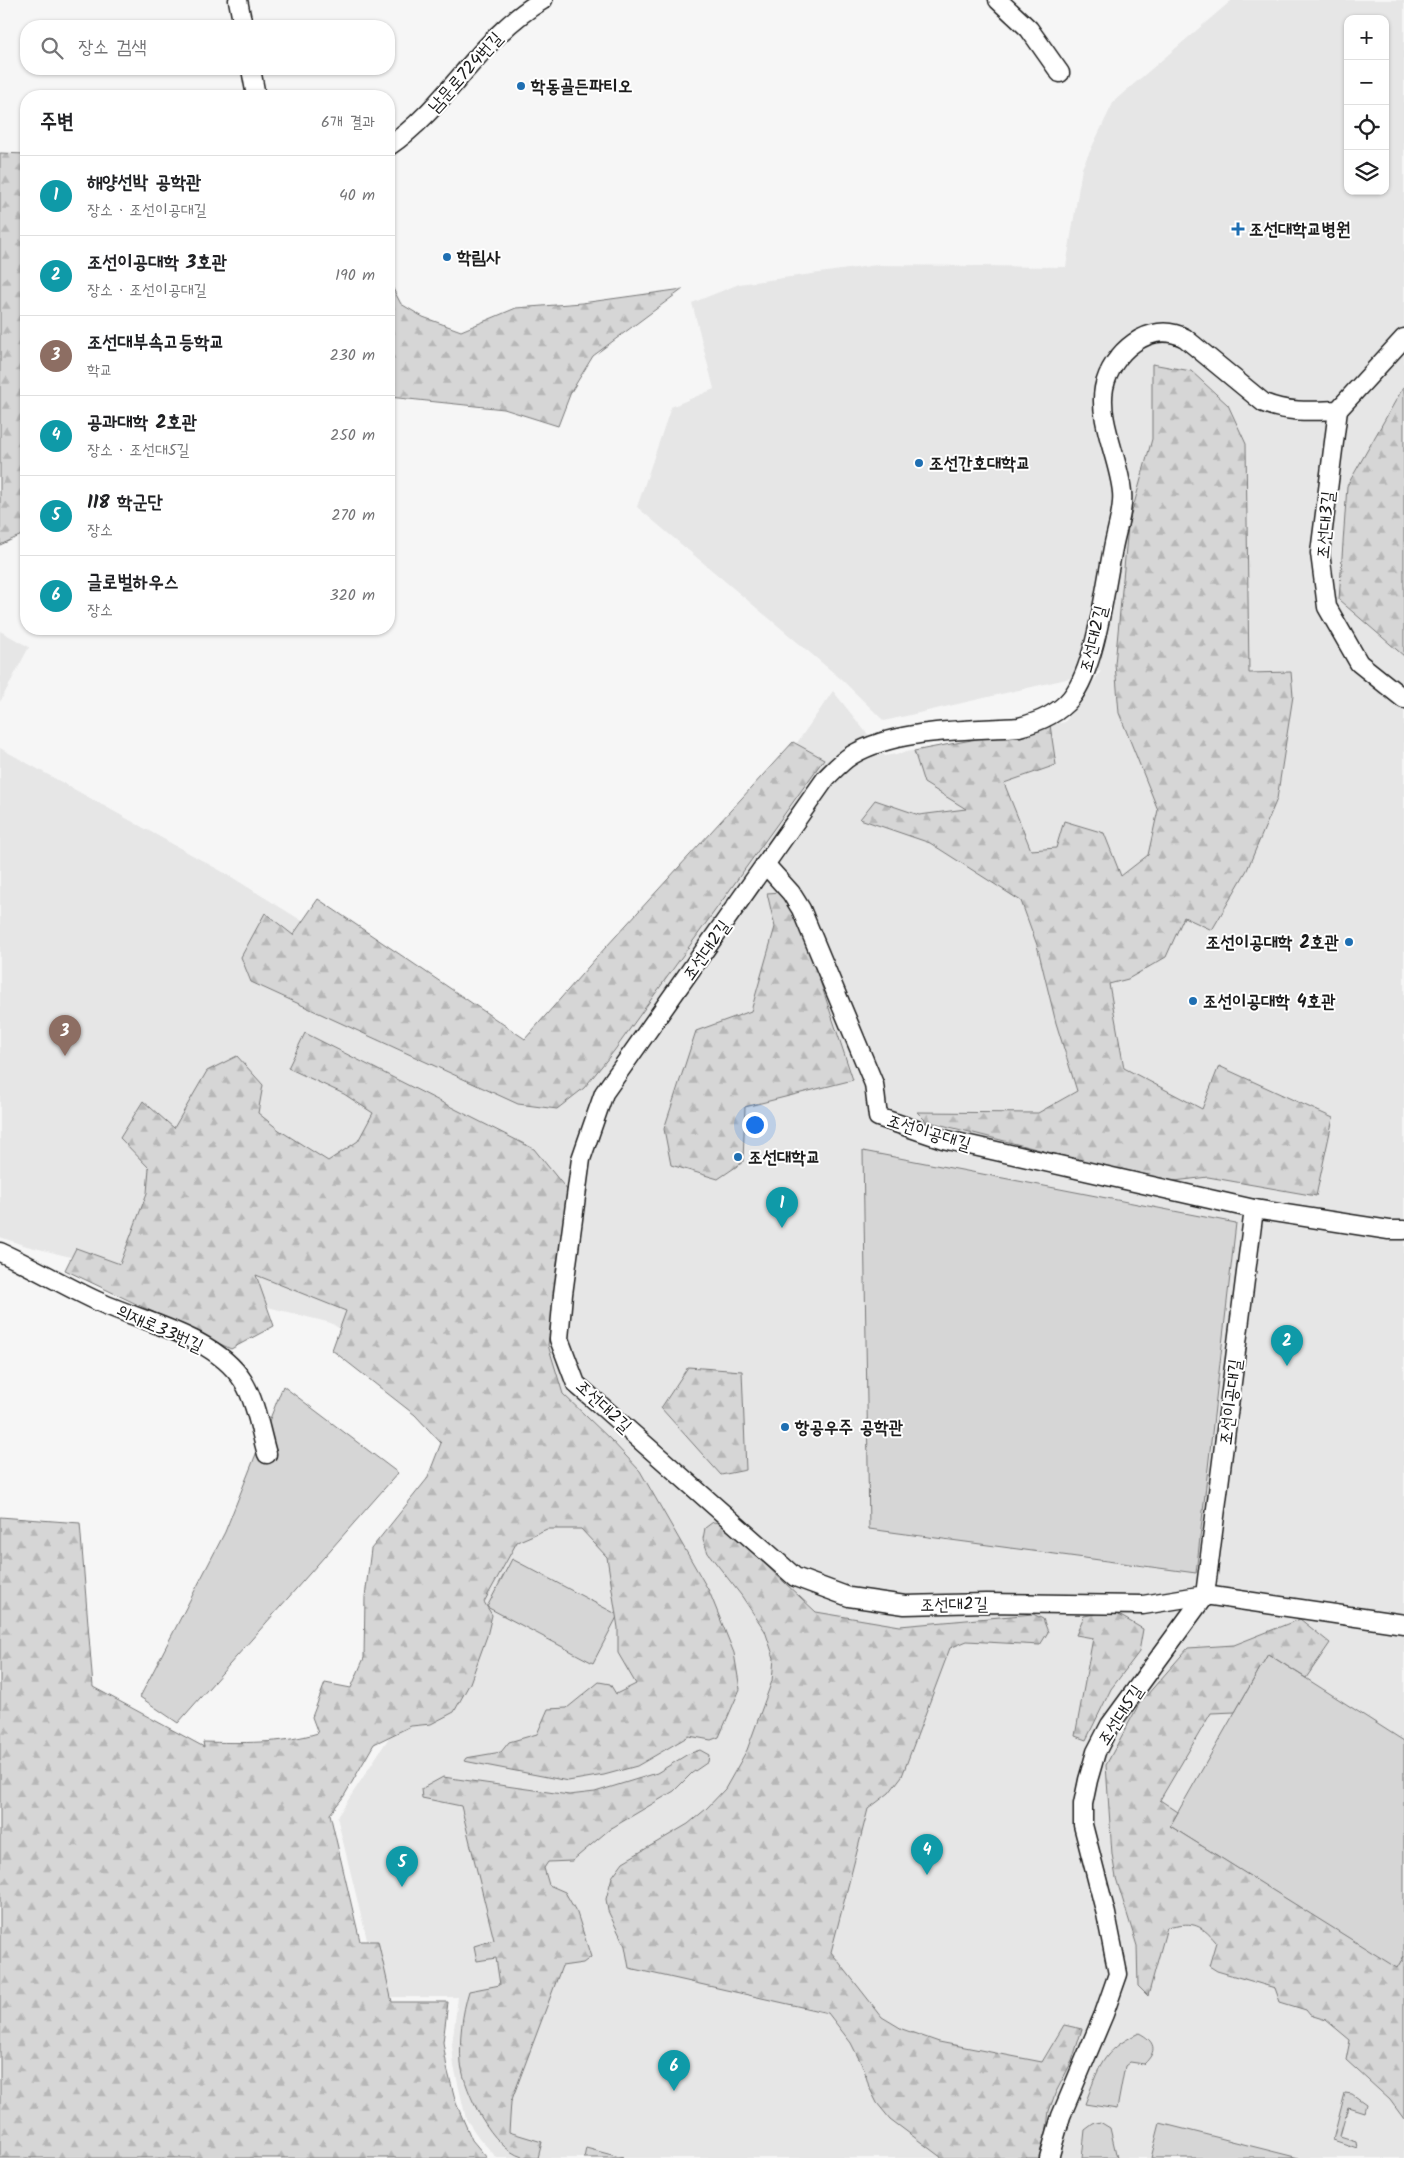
<!DOCTYPE html>
<html lang="ko">
<meta charset="utf-8">
<style>
body{margin:0;font-family:Kalam,"Poor Story",sans-serif;background:#f6f6f6;color:#202124}
.controls{position:absolute;right:15px;top:15px;display:grid;overflow:hidden;border-radius:10px;box-shadow:0 1px 4px #0004}
.controls button{width:45px;height:45px;display:grid;place-items:center;padding:0;border:0;border-bottom:1px solid #e0e0e0;background:#fff;color:#202124;font:25px sans-serif}
.you{position:absolute;left:754px;top:1124px;width:18px;height:18px;margin:-12px;border:4px solid #fff;border-radius:50%;background:#1a73e8;box-shadow:0 0 0 8px #1a73e833}
.badge{display:grid;place-items:center;width:32px;height:32px;border-radius:50%;background:#7c3aed;color:#fff;font-size:16px;font-weight:700}
.pin{position:absolute;translate:-50% -41px;filter:drop-shadow(0 1px 2px #0008)}
.pin::after{content:'';position:absolute;top:26px;width:18px;height:15px;background:inherit;clip-path:polygon(0 0,100% 0,50% 100%)}
.list{margin:0;padding:0;list-style:none}
h2{display:flex;justify-content:space-between;align-items:center;height:65px;margin:0;padding:0 20px;font-size:21px}
h2 small{font-size:16px;font-weight:400;color:#757577}
.list li{display:grid;grid-template-columns:32px 1fr auto;gap:15px;align-items:center;box-sizing:border-box;height:80px;padding:0 20px;border-top:1px solid #e0e0e0}
.list b{display:block;font-size:19px;white-space:nowrap}
.list p{margin:0;font-size:16px;white-space:nowrap;color:#757577}
.list em{font-size:16px;font-style:normal;color:#757577}
.icon{flex:none;width:28px;height:28px;fill:none;stroke:currentColor;stroke-width:2;stroke-linecap:round;stroke-linejoin:round}
.map{position:relative;flex:none;width:1404px;height:2158px;overflow:hidden}
.search{position:absolute;background:#fff;box-shadow:0 1px 4px #0004;left:20px;top:20px;width:375px;height:55px;display:flex;align-items:center;gap:12px;box-sizing:border-box;padding:0 18px;border-radius:20px;color:#757577;font-size:19px}
.panel{position:absolute;background:#fff;box-shadow:0 1px 4px #0004;left:20px;top:90px;width:375px;height:545px;border-radius:20px}
.map>svg:first-child{display:block}
.built{fill:#e6e6e6;fill-rule:evenodd}
.grass{fill:#d6d6d6;stroke:#797979}
.forest{fill:url(#forest-firs);stroke:#797979}
.lines{fill:none;stroke-linecap:round;stroke-linejoin:round}
.street-casing{stroke:#1c1c1c;stroke-width:21}
.street{stroke:#fff;stroke-width:18}
.poi-dot{fill:#1f6fb2;stroke:#fff;stroke-width:2}
.labels{text-anchor:middle;stroke-width:4;stroke-linejoin:round;paint-order:stroke}
.street-label{font-size:18px;fill:#1c1c1c;stroke:#fff}
.poi-label{font-size:18px;font-weight:bold;fill:#1c1c1c;stroke:#fff;text-anchor:start}
</style>
<div class="map">
<svg width="1404" height="2158" viewBox="0 0 1404 2158">
<defs>
<pattern id="forest-firs" width="22" height="20" patternUnits="userSpaceOnUse" patternTransform="scale(1.25)"><rect width="22" height="20" fill="#d6d6d6"/><path d="M5 1l3.5 6h-7zM16 11l3.5 6h-7z" fill="#b7b7b7"/></pattern>
</defs>
<rect width="100%" height="100%" fill="#f6f6f6"/>
<filter id="ink" filterUnits="userSpaceOnUse"><feTurbulence type="fractalNoise" baseFrequency=".02" numOctaves="2"/><feDisplacementMap in="SourceGraphic" scale="10" xChannelSelector="R" yChannelSelector="G"/><feConvolveMatrix kernelMatrix="1 2 1 2 8 2 1 2 1" color-interpolation-filters="sRGB"/></filter>
<g filter="url(#ink)">
<!-- built -->
<g class="built">
<path d="M1232 0H1404V2158H497L479 2138 466 2119 454 2066 452 2045 458 1997H381L337 1817 511 1551 452 1405 331 1323 23 1245 0 1237V748L230 876 539 1068H571L833 691 885 756 1065 722 1101 671 884 721 841 679 637 507 671 407 714 389 692 303 739 284 877 265 1066 267 1082 168 1114 101ZM1348 19H1385V191H1348Z"/>
<polygon points="0,631 29,647 0,702"/>
</g>
<!-- grass -->
<g class="grass">
<polygon points="863,1151 1236,1223 1196,1573 869,1529"/>
<polygon points="283,1386 398,1473 178,1723 140,1697 225,1532"/>
<polygon points="512,1559 618,1615 593,1663 487,1607"/>
<polygon points="1268,1654 1404,1741 1404,1956 1397,1969 1170,1826"/>
<path d="M1139 2033C1155 2041 1158 2051 1144 2064L1130 2062 1125 2066 1117 2109 1085 2104C1099 2068 1101 2051 1139 2033Z"/>
<polygon points="1345,2093 1352,2094 1366,2104 1364,2112 1348,2107 1340,2136 1356,2141 1357,2148 1333,2140"/>
<polygon points="1100,2122 1110,2128 1117,2158 1082,2158 1085,2130 1093,2124"/>
<polygon points="1160,2123 1299,2158 1151,2158"/>
<polygon points="586,2148 623,2158 584,2158"/>
</g>
<!-- forest -->
<g class="forest">
<polygon points="0,153 26,154 26,533 0,545"/>
<polygon points="389,281 401,304 423,317 461,331 516,308 582,303 683,289 593,356 571,392 558,426 504,409 389,397"/>
<polygon points="1152,364 1191,371 1228,405 1246,444 1249,673 1291,672 1293,696 1277,799 1247,870 1212,930 1184,917 1166,957 1128,979 1109,984 1124,1068 1202,1109 1219,1066 1333,1118 1316,1196 1208,1177 1166,1182 926,1121 917,1112 1038,1113 1077,1091 1056,1023 1037,945 1021,901 930,843 860,819 875,800 919,815 966,809 924,783 914,751 1050,725 1056,765 1004,783 1031,850 1056,848 1064,821 1104,833 1121,876 1148,855 1158,810 1119,713 1115,664 1128,526 1152,439"/>
<polygon points="1404,386 1404,656 1339,600 1347,486"/>
<polygon points="793,742 824,759 614,1051 584,1088 557,1109 518,1104 251,982 241,957 265,913 293,935 318,899 525,1039 596,958"/>
<polygon points="782,892 804,933 853,1080 745,1107 743,1162 718,1179 671,1165 664,1129 696,1031 751,1011 775,927 767,893"/>
<path d="M305 1033 534 1149 568 1191 548 1345 563 1394 611 1440 640 1471 709 1591 734 1653 740 1689 719 1737 711 1740 689 1736 637 1766 604 1775 568 1781 464 1761 466 1758 501 1752 509 1742 537 1734 548 1709 567 1708 599 1682 610 1684 616 1694 636 1684 618 1653V1628L607 1557 581 1529H547L517 1542 484 1602 492 1615 487 1636 470 1683 454 1712 431 1724 411 1726 374 1744 344 1796 330 1814 360 1941H378L392 2002H448L443 2042 447 2068 456 2103 472 2140 487 2158H0V1517L80 1523 93 1687 204 1747 203 1742C241 1743 281 1744 318 1733L312 1717 325 1683 351 1688 364 1658 365 1597 371 1549 427 1479 441 1443 415 1415 332 1350 346 1311 256 1275 274 1326 231 1349 65 1270 76 1248 120 1264 147 1193 149 1168 120 1138 143 1101 174 1128 207 1071 237 1056 263 1085 258 1113 279 1130 328 1161 358 1141 373 1113 344 1094 288 1068Z"/>
<polygon points="688,1367 742,1371 746,1470 721,1475 661,1408"/>
<polygon points="713,1522 721,1523 816,1612 900,1626 1033,1614 1043,1619 1048,1632 1040,1645 967,1641 950,1648 902,1776 889,1793 868,1809 831,1952 882,2017 902,2029 939,2042 1042,2062 1064,2025 1082,2029 1072,2061 1055,2094 1049,2111 1043,2158 942,2158 890,2119 877,2103 869,2087 864,2069 851,2043 828,2013 629,1968 625,1946 608,1911 606,1899 612,1877 623,1862 688,1824 706,1809 725,1789 747,1750 772,1681 774,1658 765,1631 741,1595 708,1553 703,1539 705,1528"/>
<polygon points="1112,1611 1143,1629 1139,1652 1111,1689 1086,1740 1075,1736 1093,1638 1076,1635 1084,1616"/>
<path d="M1300 1619 1330 1643 1306 1678 1268 1654 1235 1712 1211 1713 1160 1800 1178 1812 1170 1826 1397 1968 1404 1956V2119L1390 2100 1346 2060 1350 2040 1326 2020 1310 2015 1306 2010 1280 2002 1275 1988 1217 1971 1209 1966 1216 1942C1199 1922 1191 1922 1167 1927L1148 1996 1138 1986 1137 1946 1116 1878 1112 1854 1106 1765 1139 1704 1188 1648 1234 1645Z"/>
<path d="M700 1750 709 1755 708 1762 692 1773 674 1791 610 1829 572 1861 548 1862 544 1868 549 1885 565 1892 577 1913 591 1957 583 1963 562 1966 511 2102 509 2132 542 2142 538 2158C533 2158 527 2158 522 2157 492 2148 465 2093 461 2064 459 2039 462 2014 469 1991L500 1985 496 1958 477 1961 474 1946 494 1940 461 1806 422 1798 421 1789 443 1777 569 1795 595 1792 657 1773 688 1754Z"/>
</g>
<g class="lines">
<defs>
<g id="street">
<polyline points="238,0 243,26"/>
<polyline points="998,0 1029,29 1060,73"/>
<polyline points="251,69 256,96"/>
<path d="M389 146C448 106 480 36 543 0"/>
<polyline points="1338,410 1320,553 1327,607 1359,663 1404,699"/>
<polyline points="765,864 791,893 801,909 874,1084 878,1117 943,1139 1254,1209 1389,1230 1404,1230"/>
<path d="M1254 1209 1205 1595 1143 1605 986 1603 905 1605 849 1597 795 1577 598 1403 576 1384 559 1339 563 1294 581 1159 604 1093 826 778C834 770 842 761 852 755 898 728 967 731 1019 727 1039 722 1058 714 1071 698 1096 667 1105 588 1113 548 1116 531 1124 510 1122 492 1119 459 1098 421 1104 388 1111 353 1150 319 1185 338L1264 403C1288 413 1313 411 1338 410L1404 338"/>
<path d="M0 1252C33 1267 63 1285 95 1300 141 1322 214 1335 243 1381 256 1402 260 1430 267 1454"/>
<polyline points="1049,2158 1061,2116 1104,2014 1118,1974 1106,1914 1083,1825 1083,1804 1088,1780 1096,1752 1110,1725 1205,1595 1404,1624"/>
</g>
</defs>
<!-- street casing -->
<use href="#street" class="street-casing"/>
<!-- street -->
<use href="#street" class="street"/>
</g>
</g>
<!-- markers -->
<g class="poi-dot">
<circle cx="521" cy="86" r="5"/>
<path d="M1235.5 221.5h5v5h5v5h-5v5h-5v-5h-5v-5h5z"/>
<circle cx="447" cy="257" r="5"/>
<circle cx="919" cy="463" r="5"/>
<circle cx="1349" cy="942" r="5"/>
<circle cx="1193" cy="1001" r="5"/>
<circle cx="738" cy="1157" r="5"/>
<circle cx="785" cy="1427" r="5"/>
</g>
<g class="labels">
<!-- street labels -->
<g class="street-label">
<text transform="translate(465 72) rotate(-48)" y="6">남문로724번길</text>
<text transform="translate(1325 525) rotate(-85)" y="6">조선대3길</text>
<text transform="translate(1093 639) rotate(-76)" y="6">조선대2길</text>
<text transform="translate(706 950) rotate(-55)" y="6">조선대2길</text>
<text transform="translate(929 1132) rotate(17)" y="6">조선이공대길</text>
<text transform="translate(160 1328) rotate(24)" y="6">의재로33번길</text>
<text transform="translate(1230 1402) rotate(-83)" y="6">조선이공대길</text>
<text transform="translate(604 1406) rotate(43)" y="6">조선대2길</text>
<text transform="translate(954 1604) rotate(-1)" y="6">조선대2길</text>
<text transform="translate(1120 1715) rotate(-57)" y="6">조선대5길</text>
</g>
<!-- poi labels -->
<g class="poi-label">
<text x="531" y="92">학동골든파티오</text>
<text x="1249" y="235">조선대학교병원</text>
<text x="457" y="263">학림사</text>
<text x="929" y="469">조선간호대학교</text>
<text x="1339" y="948" text-anchor="end">조선이공대학 2호관</text>
<text x="1203" y="1007">조선이공대학 4호관</text>
<text x="748" y="1163">조선대학교</text>
<text x="795" y="1433">항공우주 공학관</text>
</g>
</g>
</svg>
<div class="controls">
<button>+</button>
<button>−</button>
<button><svg class="icon" aria-label="locate" viewBox="0 0 24 24"><circle cx="12" cy="12" r="6"/><path d="M12 2v4M12 18v4M2 12h4M18 12h4"/></svg></button>
<button><svg class="icon" aria-label="layers" viewBox="0 0 24 24"><path d="M12 4l9 5-9 5-9-5zM3 14l9 5 9-5"/></svg></button>
</div>
<div class="you"></div>
<div class="pin badge" style="left:782px;top:1228px;background:#0f9aa8">1</div>
<div class="pin badge" style="left:1287px;top:1366px;background:#0f9aa8">2</div>
<div class="pin badge" style="left:65px;top:1056px;background:#8d6e63">3</div>
<div class="pin badge" style="left:927px;top:1875px;background:#0f9aa8">4</div>
<div class="pin badge" style="left:402px;top:1887px;background:#0f9aa8">5</div>
<div class="pin badge" style="left:674px;top:2091px;background:#0f9aa8">6</div>
<div class="search"><svg class="icon" aria-label="search" viewBox="0 0 24 24"><circle cx="10" cy="10" r="6"/><path d="M15 15l6 6"/></svg>장소 검색</div>
<section class="panel">
<h2>주변<small>6개 결과</small></h2>
<ul class="list">
<li><span class="badge" style="background:#0f9aa8">1</span><div><b>해양선박 공학관</b><p>장소 · 조선이공대길</p></div><em>40 m</em></li>
<li><span class="badge" style="background:#0f9aa8">2</span><div><b>조선이공대학 3호관</b><p>장소 · 조선이공대길</p></div><em>190 m</em></li>
<li><span class="badge" style="background:#8d6e63">3</span><div><b>조선대부속고등학교</b><p>학교</p></div><em>230 m</em></li>
<li><span class="badge" style="background:#0f9aa8">4</span><div><b>공과대학 2호관</b><p>장소 · 조선대5길</p></div><em>250 m</em></li>
<li><span class="badge" style="background:#0f9aa8">5</span><div><b>118 학군단</b><p>장소</p></div><em>270 m</em></li>
<li><span class="badge" style="background:#0f9aa8">6</span><div><b>글로벌하우스</b><p>장소</p></div><em>320 m</em></li>
</ul>
</section>
</div>
